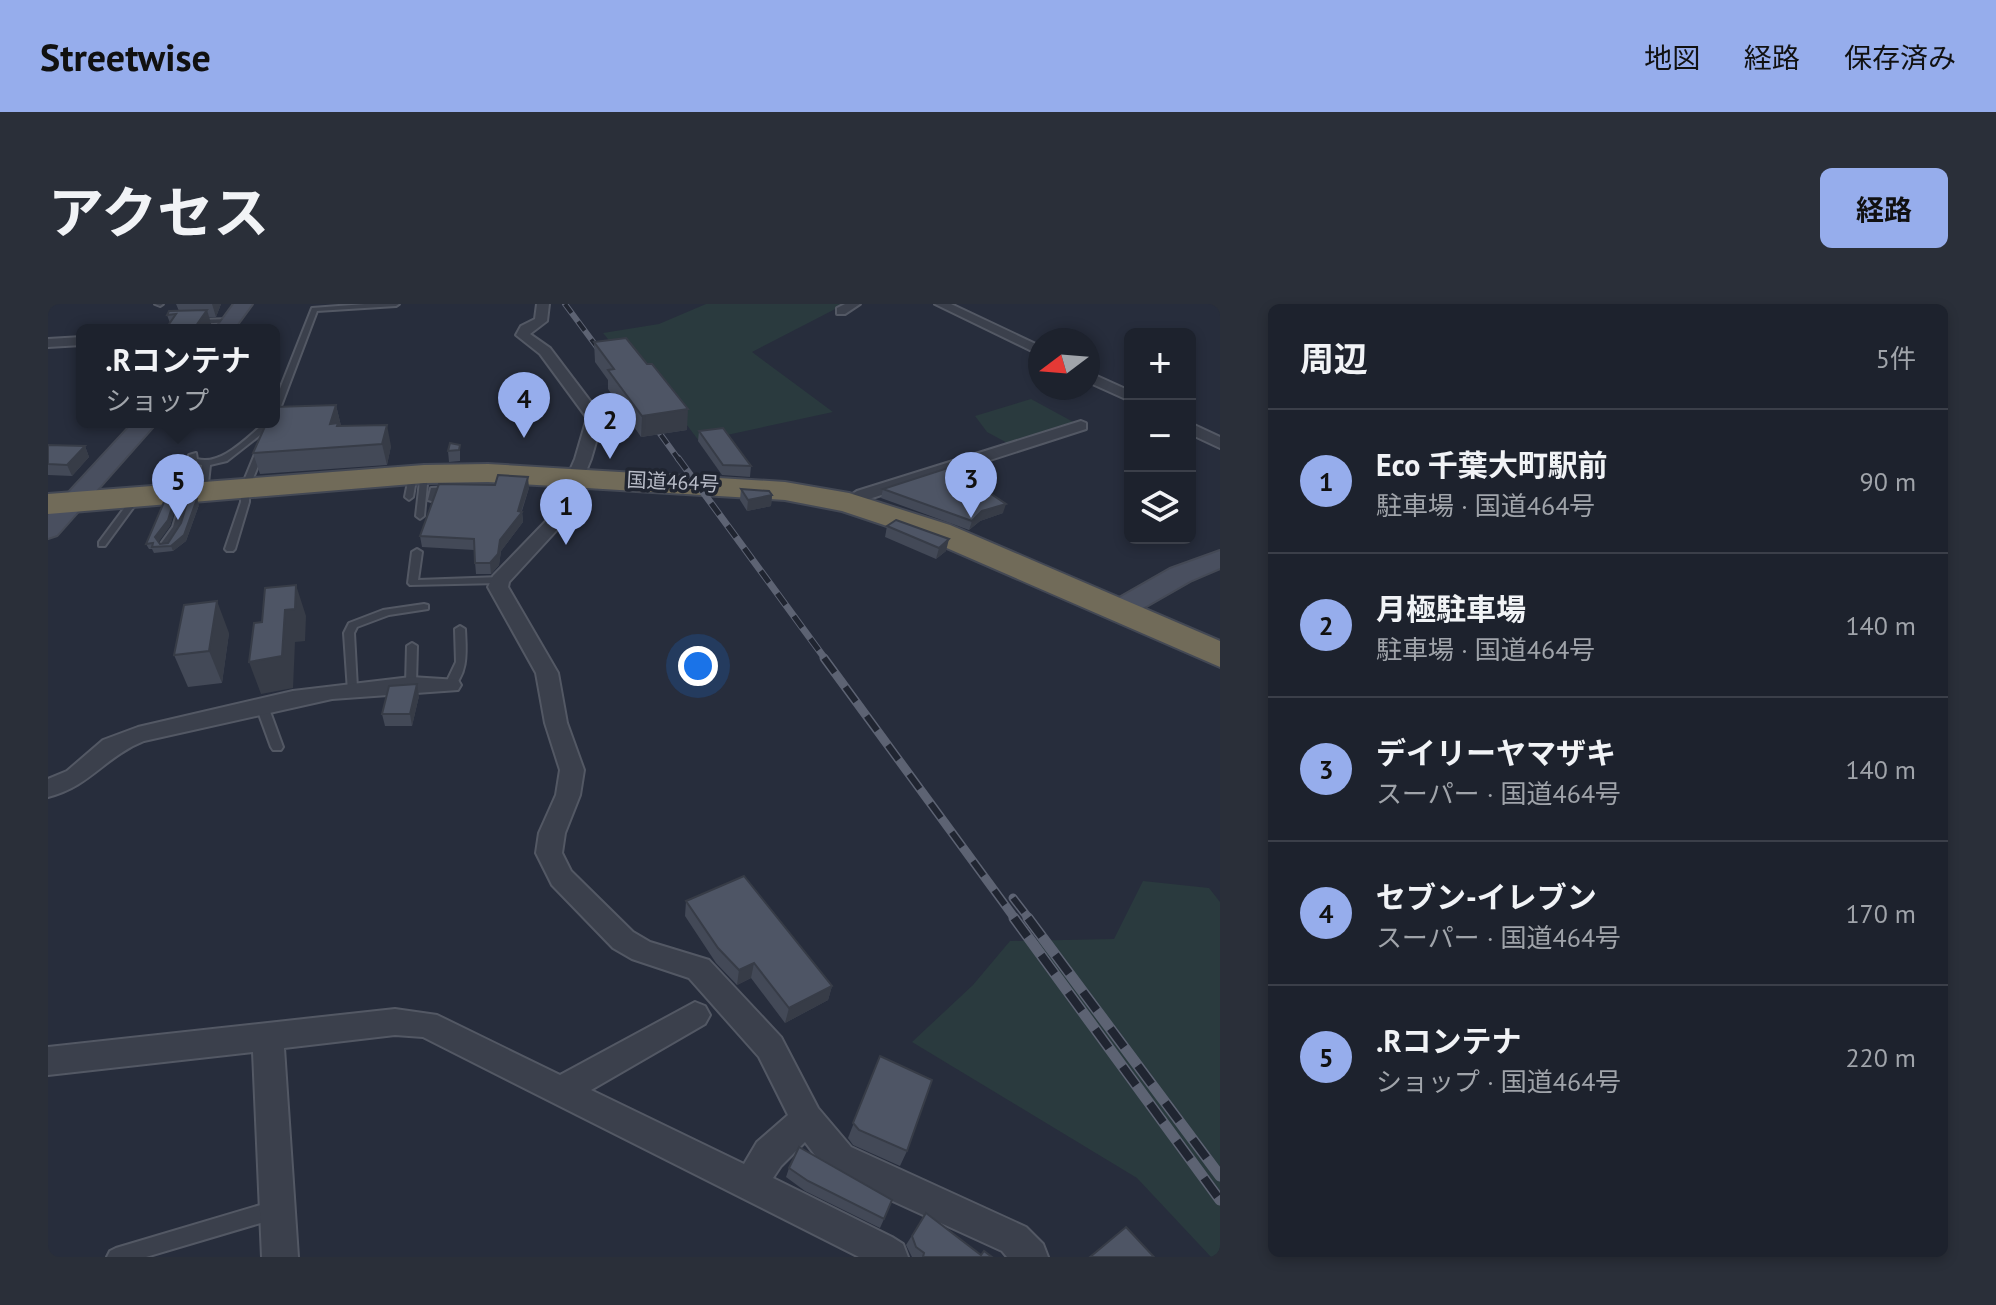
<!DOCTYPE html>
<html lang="ja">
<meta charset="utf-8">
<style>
body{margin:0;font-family:"PT Sans","Noto Sans JP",sans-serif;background:#2a2f39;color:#f1f3f6}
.controls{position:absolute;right:24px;top:24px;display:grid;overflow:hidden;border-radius:12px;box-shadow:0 4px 12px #0003}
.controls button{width:72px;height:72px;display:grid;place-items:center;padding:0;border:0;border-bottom:2px solid #3b3f49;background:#1d222d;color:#f1f3f6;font:40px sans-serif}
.compass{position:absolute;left:980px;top:24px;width:72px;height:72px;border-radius:50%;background:#1d222d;box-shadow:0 4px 12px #0003;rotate:254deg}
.you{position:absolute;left:650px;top:362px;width:28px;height:28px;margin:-20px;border:6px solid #fff;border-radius:50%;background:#1a73e8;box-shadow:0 0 0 12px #1a73e833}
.badge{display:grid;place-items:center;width:52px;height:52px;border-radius:50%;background:#96adec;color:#111;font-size:26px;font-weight:700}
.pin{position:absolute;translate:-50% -66px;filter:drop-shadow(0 2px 4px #0008)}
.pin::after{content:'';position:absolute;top:42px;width:28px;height:24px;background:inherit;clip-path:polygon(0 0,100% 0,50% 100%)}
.popup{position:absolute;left:28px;top:20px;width:204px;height:104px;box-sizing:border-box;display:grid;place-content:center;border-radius:12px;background:#1d222d;filter:drop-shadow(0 2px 6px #0005);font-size:26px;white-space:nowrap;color:#a0a4aa}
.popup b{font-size:30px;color:#f1f3f6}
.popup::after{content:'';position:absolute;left:50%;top:100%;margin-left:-16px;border:16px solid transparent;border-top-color:#1d222d}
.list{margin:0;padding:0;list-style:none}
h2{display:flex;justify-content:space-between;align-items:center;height:104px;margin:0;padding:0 32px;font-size:34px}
h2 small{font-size:26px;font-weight:400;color:#a0a4aa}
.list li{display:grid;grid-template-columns:52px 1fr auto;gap:24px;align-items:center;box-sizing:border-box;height:144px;padding:0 32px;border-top:2px solid #3b3f49}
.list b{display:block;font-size:30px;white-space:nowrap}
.list p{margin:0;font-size:26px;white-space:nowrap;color:#a0a4aa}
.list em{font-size:26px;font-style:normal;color:#a0a4aa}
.icon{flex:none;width:44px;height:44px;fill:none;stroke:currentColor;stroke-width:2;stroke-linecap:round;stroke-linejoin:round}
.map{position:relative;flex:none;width:1172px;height:953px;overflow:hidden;border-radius:12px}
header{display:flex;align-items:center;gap:48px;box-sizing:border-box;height:112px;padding:0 40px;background:#96adec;color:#111}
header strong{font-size:38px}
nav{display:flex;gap:44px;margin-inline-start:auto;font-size:28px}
.intro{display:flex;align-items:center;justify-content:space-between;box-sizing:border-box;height:192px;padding:0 48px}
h1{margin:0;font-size:56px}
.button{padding:20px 36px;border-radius:12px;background:#96adec;color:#111;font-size:28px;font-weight:700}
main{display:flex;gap:48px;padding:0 48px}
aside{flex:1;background:#1d222d;border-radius:12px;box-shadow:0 4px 12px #0003}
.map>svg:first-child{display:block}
.green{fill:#2a3a3e}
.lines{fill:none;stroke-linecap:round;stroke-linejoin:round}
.lane-casing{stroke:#535864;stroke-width:4}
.street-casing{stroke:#535864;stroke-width:4}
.secondary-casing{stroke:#444955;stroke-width:4}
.highway-casing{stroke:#434854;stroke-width:4}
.lane{fill:#3b404c;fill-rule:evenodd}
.street{fill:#3b404c;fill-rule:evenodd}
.secondary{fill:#494f5f;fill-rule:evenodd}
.highway{fill:#716b59;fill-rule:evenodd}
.rail-far3-casing{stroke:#5d6373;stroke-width:6}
.rail-far2-casing{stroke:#5d6373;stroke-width:7}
.rail-far1-casing{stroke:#5d6373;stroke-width:9}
.rail-casing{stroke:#5d6373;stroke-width:11}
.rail-far3{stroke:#202531;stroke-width:4;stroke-dasharray:11;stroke-linecap:butt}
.rail-far2{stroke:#202531;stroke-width:5;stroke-dasharray:14;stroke-linecap:butt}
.rail-far1{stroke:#202531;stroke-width:6;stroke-dasharray:18;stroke-linecap:butt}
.rail{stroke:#202531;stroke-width:8;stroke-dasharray:23;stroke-linecap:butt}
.wall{fill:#434957}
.shaded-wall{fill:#373c47}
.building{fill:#4e5565;stroke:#373c47;stroke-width:2}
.labels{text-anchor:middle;stroke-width:7;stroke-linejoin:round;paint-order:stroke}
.far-street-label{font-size:20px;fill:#b7bbc7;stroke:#202531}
</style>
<header>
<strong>Streetwise</strong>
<nav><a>地図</a><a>経路</a><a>保存済み</a></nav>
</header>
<div class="intro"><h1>アクセス</h1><a class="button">経路</a></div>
<main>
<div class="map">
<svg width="1172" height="953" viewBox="0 0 1172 953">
<rect width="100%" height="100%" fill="#272d3c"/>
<!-- green -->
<g class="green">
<polygon points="658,0 797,0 704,48 785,108 651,137 607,79 569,46 555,29 611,20"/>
<polygon points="983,95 1029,120 963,141 939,128 927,112"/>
<polygon points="1095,577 1161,584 1172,598 1172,953 1163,953 1089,874 864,738 925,681 962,637 1066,635"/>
</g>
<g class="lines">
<defs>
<g id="lane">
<polygon points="107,0 115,0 112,2"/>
<polygon points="317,0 351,0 348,2 269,7 230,110 226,112 226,100 264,4"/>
<polygon points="183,15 185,16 185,18 146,20 143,18 146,16"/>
<path d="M226 116 228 118 201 184V198L187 245 185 247H179L177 245 193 198V184L216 128 179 157 162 161 159 189 152 187 154 161 142 158 141 151 148 149 149 155C174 162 199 133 218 118H226Z"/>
<polygon points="362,168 369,170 365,193 361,196 357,193"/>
<polygon points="373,168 380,170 376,212 372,215 368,212"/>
<polygon points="405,183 408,184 408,188 390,189 387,198 380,196 383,184"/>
<polygon points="139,186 143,189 133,223 120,243 114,243 112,241 125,223 135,189"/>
<polygon points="89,190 93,193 57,242 51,242 51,238 86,191"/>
<polygon points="369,245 374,248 370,276 452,273 457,276 452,279 362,281 360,279 364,248"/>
<polygon points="376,300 380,301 380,305 341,311 309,323 306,329 309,384 308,387 300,387 296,329 301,319 335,306"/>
<path d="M412 322 417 325C418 346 421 372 402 385L397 381 408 358 407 325Z"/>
<polygon points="364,339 369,342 368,380 363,384 358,380 359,342"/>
<polygon points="214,398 220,402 235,443 233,446 225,446 223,443 208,402"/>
<polygon points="226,897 232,900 235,906 232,912 226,915 98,953 59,953 62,947 68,944"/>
</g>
<g id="street">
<polygon points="489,0 501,0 499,17 482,30 502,44 555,114 543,155 518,216 461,278 460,283 510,369 519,419 536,466 532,491 517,529 514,549 523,567 585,628 602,638 661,656 733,733 770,804 803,843 978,923 995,940 1000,953 959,953 954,947 779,867 757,838 733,862 725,874 844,933 855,940 860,953 811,953 375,733 347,731 236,744 250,953 214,953 205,748 0,771 0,743 347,705 389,711 512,771 647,698 657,702 662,711 657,720 543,786 696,860 709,838 740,811 711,753 641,674 584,655 565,644 504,581 488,549 491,529 508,491 512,466 497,419 488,369 440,283 445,272 501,214 527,155 539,114 492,50 468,31 473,22 487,15"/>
<polygon points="797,0 812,0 797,10 789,10 789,4"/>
<polygon points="887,0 903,0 992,42 992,51"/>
<polygon points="34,33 34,41 0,43 0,35"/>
<polygon points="1040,68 1082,87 1082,97 1040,78"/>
<polygon points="1033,117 1038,119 1038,125 821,195 801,204 792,199 809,187"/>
<polygon points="1142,119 1172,133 1172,144 1142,130"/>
<path d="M363 373 410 376 413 381 410 386 284 395 96 437C56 453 43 482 0 493V475L19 467 55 436 90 423 245 387Z"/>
</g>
<g id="secondary">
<polygon points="186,0 204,0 185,26 167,26"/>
<polygon points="86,118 109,118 9,231 0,234 0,211"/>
<polygon points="1172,247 1172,264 1142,277 1079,313 1069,315 1059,313 1055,307 1059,301 1122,265"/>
</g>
<polygon id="highway" points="440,160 737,178 801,189 902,221 1172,337 1172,363 878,235 794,207 737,196 440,178 376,179 0,210 0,190 376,161"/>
</defs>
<!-- lane casing -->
<use href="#lane" class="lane-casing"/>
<!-- street casing -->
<use href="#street" class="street-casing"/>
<!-- secondary casing -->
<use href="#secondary" class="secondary-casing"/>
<!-- highway casing -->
<use href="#highway" class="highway-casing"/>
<!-- lane -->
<use href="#lane" class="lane"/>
<!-- street -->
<use href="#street" class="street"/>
<!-- secondary -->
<use href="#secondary" class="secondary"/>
<!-- highway -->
<use href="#highway" class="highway"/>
<defs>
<g id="rail-far3">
<polyline points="517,0 560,58"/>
<polyline points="600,113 631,156"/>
</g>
<polyline id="rail-far2" points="630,154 778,356"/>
<g id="rail-far1">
<polyline points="776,354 968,616"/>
<polyline points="965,594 982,616"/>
</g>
<g id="rail">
<polyline points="966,614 1172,896"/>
<polyline points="980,614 1172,872"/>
</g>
</defs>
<!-- rail-far3 casing -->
<use href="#rail-far3" class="rail-far3-casing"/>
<!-- rail-far2 casing -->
<use href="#rail-far2" class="rail-far2-casing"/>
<!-- rail-far1 casing -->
<use href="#rail-far1" class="rail-far1-casing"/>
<!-- rail casing -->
<use href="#rail" class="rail-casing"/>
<!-- rail-far3 -->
<use href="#rail-far3" class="rail-far3"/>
<!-- rail-far2 -->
<use href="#rail-far2" class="rail-far2"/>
<!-- rail-far1 -->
<use href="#rail-far1" class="rail-far1"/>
<!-- rail -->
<use href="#rail" class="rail"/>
</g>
<!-- wall -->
<g class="wall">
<polygon points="128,0 173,0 168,13 161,13 164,23 122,19 119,11 131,7"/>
<polygon points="546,38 639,126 593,133 560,85 560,76 547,58"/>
<polygon points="288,101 293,122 343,142 339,161 212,170 205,149"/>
<polygon points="651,127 703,162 702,173 674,171 650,137"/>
<polygon points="0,141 37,142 41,153 24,172 0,171"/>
<polygon points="412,141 412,157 401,158 400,147"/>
<polygon points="447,181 481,184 474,207 475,218 453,247 451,261 443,270 428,270 426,246 374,243 372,232"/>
<polygon points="693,185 724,191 723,202 699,207 692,196"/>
<polygon points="835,185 955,209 932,217 921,226 833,194"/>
<polygon points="126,197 128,202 122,222 110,238 112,240 120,239 151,201 138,237 125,247 106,249 104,245 101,245 98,240"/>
<polygon points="839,222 898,247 888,255 837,233"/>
<polygon points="181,329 174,379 140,383 126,351"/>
<polygon points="371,392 364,422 337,422 334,410"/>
<polygon points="638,597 784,682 780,696 737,719 703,674 689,681 668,659 637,612"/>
<polygon points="832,752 859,847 852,862 805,841 800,834"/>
<polygon points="741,864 836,915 832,924 757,887 738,873"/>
<polygon points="878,909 933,951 944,953 864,953 858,941"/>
</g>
<!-- shaded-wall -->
<g class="shaded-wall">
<polygon points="164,0 173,0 168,13"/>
<polygon points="159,6 164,23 161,26 145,26"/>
<polygon points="288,101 293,122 292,125 282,120"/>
<polygon points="640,105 639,126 593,133 594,112"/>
<polygon points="339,121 343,142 339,161 334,140"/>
<polygon points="37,142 41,153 24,172 19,161"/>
<polygon points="480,173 481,184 473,208 474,208 475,218 453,247 451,261 443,270 442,259"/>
<polygon points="724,191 723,202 699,207 700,196"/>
<polygon points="149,195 151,201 138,237 125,247 123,242"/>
<polygon points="126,197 128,202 122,222 110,239 107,233"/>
<polygon points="958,200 955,209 932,217 921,226 924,217 934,207"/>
<polygon points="901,235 898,247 888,255 891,244"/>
<polygon points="248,281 258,312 257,337 247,338 245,384 213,390 201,358 237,306"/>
<polygon points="169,297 181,329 174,379 161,347"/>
<polygon points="369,380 371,392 364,422 362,410"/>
<polygon points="706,659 703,674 689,681 691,666"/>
<polygon points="784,682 780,696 737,719 741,704"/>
</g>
<!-- building -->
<g class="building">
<polygon points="159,6 145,26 117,26 128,10 119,11 121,7"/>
<polygon points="578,34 599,60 604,60 640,105 594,112 560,66 566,65 546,38"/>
<polygon points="288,101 282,120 290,119 289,122 339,121 334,140 205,149 219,118 226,118 226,103"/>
<polygon points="675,124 703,162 675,161 651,127"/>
<polygon points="402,139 412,141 411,146 400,147"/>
<polygon points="0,141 37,142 19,161 0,160"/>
<polygon points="903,163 958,200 934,207 924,217 835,185"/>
<polygon points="450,171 480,173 470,207 474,208 452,236 450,250 442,259 427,259 426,235 372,232 391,180 447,181"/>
<polygon points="693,185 721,187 724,191 700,196"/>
<polygon points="149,195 136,231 123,242 104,243 105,239 98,240 116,198 126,197 120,216 107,233 112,240 120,239 133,219 140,196"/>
<polygon points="848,216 901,235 891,244 839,222"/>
<polygon points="248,281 247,305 237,306 234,352 201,358 206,319 214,318 217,284"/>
<polygon points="169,297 161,347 126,351 136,301"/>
<polygon points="369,380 362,410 334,410 341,382"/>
<polygon points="696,572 784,682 741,704 706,659 691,666 670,644 638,597"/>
<polygon points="832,752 884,776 859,847 811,826 805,819"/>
<polygon points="751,843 844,896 836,915 760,877 741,864"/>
<polygon points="878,909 933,951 936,947 944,953 875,953 876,949 868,943 864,932"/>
<polygon points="1078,923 1106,953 1042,953"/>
</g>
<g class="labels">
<!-- far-street labels -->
<g class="far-street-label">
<text transform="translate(625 178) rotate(3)" y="7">国道464号</text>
</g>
</g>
</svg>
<div class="controls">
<button>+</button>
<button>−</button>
<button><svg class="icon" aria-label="layers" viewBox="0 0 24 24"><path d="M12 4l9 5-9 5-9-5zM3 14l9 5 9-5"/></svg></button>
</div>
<svg class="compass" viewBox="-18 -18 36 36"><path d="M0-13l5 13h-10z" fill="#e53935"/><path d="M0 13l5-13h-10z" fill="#a0a4aa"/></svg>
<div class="you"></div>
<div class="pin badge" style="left:518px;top:241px">1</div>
<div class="pin badge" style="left:562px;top:155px">2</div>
<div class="pin badge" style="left:923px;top:214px">3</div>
<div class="pin badge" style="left:476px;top:134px">4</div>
<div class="pin badge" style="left:130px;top:216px">5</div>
<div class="popup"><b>.Rコンテナ</b>ショップ</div>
</div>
<aside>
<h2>周辺<small>5件</small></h2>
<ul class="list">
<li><span class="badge">1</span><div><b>Eco 千葉大町駅前</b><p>駐車場 · 国道464号</p></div><em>90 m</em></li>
<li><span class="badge">2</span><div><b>月極駐車場</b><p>駐車場 · 国道464号</p></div><em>140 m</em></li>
<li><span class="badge">3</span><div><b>デイリーヤマザキ</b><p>スーパー · 国道464号</p></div><em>140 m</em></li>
<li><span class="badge">4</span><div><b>セブン-イレブン</b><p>スーパー · 国道464号</p></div><em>170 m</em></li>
<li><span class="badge">5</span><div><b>.Rコンテナ</b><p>ショップ · 国道464号</p></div><em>220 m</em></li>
</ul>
</aside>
</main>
